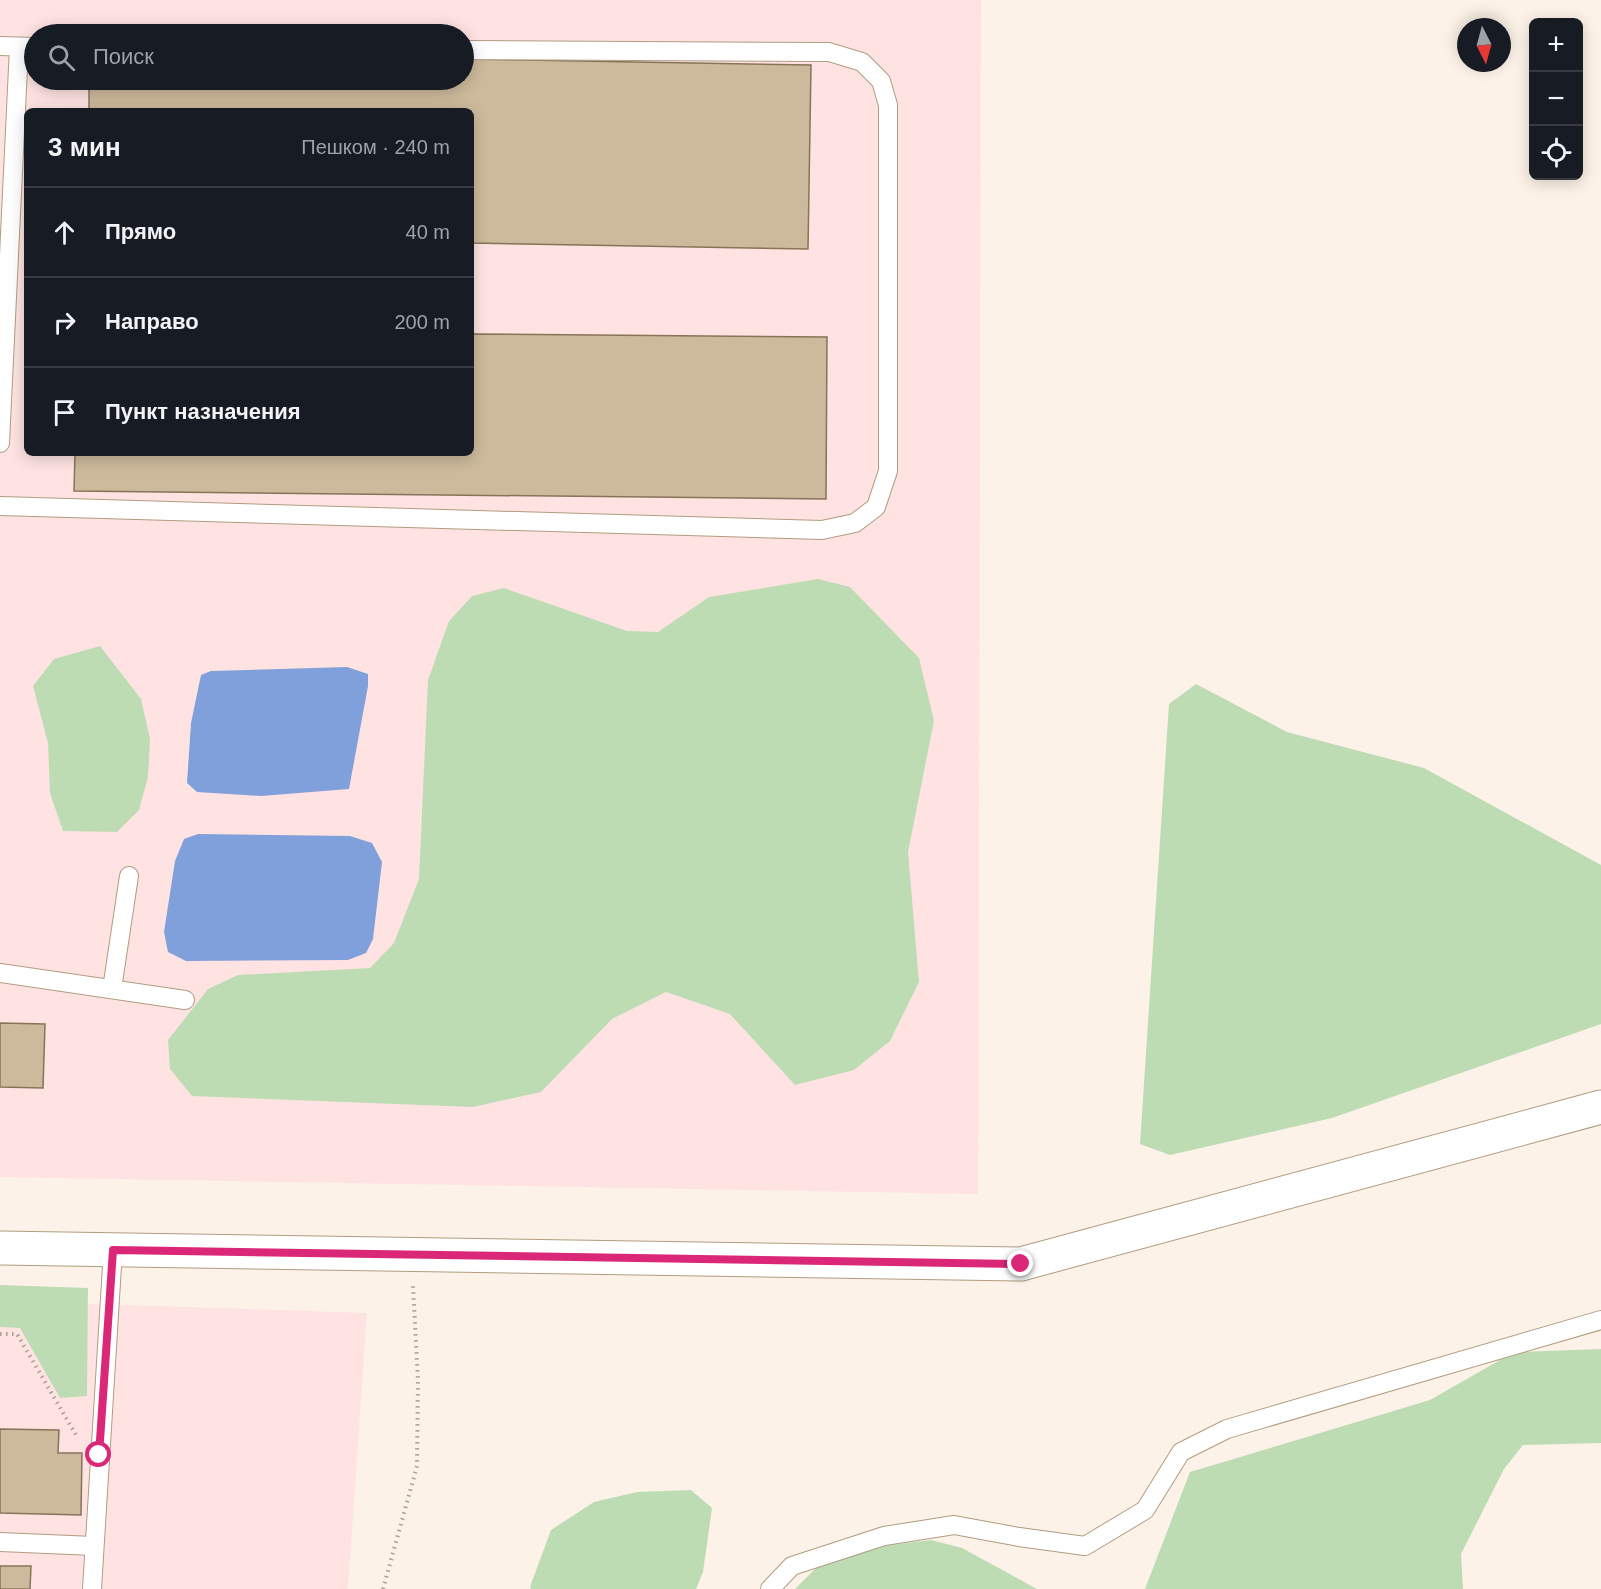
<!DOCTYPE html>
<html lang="ru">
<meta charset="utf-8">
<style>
body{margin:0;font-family:Arial,sans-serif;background:#242831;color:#f1f3f6}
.controls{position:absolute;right:18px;top:18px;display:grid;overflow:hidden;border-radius:9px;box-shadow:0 3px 15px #0003}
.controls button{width:54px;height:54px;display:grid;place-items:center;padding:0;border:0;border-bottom:2px solid #363941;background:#171b24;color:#f1f3f6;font:30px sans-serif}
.compass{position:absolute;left:1457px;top:18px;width:54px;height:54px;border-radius:50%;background:#171b24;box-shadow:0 3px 15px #0003;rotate:174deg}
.stop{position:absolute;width:18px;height:18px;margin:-14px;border:4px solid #db2777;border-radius:50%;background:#fff}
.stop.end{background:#db2777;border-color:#fff;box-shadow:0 2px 6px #0008}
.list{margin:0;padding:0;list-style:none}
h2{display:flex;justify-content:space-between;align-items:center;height:78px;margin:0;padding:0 24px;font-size:26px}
h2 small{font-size:20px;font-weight:400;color:#9ea1a6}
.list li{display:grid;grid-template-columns:39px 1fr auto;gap:18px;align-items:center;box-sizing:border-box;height:90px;padding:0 24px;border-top:2px solid #363941}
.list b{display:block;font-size:22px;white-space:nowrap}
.list em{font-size:20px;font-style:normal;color:#9ea1a6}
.icon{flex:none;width:33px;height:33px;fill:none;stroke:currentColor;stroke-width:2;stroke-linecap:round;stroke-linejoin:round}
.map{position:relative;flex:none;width:1601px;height:1589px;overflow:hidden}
.search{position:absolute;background:#171b24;box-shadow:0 3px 15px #0003;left:24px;top:24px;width:450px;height:66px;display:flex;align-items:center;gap:15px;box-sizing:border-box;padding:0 21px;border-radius:33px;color:#9ea1a6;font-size:22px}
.panel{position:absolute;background:#171b24;box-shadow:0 3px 15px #0003;left:24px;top:108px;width:450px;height:348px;border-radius:9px}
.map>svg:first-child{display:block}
.industrial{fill:#fee3e2;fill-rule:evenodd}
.green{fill:#bedcb4}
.water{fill:#80a0dc}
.building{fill:#cdba9c;stroke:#867459;stroke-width:1.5}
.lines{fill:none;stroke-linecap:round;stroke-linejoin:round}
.lane-casing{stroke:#b19c81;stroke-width:20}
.street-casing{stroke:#b19c81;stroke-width:35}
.path{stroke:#a9a095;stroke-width:4;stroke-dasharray:1.5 4.5;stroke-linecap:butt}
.lane{stroke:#fff;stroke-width:18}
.street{stroke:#fff;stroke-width:33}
.route{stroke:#db2777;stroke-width:8}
</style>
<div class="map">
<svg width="1601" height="1589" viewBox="0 0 1601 1589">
<rect width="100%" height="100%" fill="#fcf2e7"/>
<!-- industrial -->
<g class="industrial">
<path d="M0 0H981L978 1194 0 1177ZM34 34H464V80H34ZM27 111H471V453H27Z"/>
<polygon points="0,1301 367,1313 348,1589 0,1589"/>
</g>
<!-- green -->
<g class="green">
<polygon points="818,579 850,587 919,658 934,721 908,852 919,982 890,1041 854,1070 795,1085 730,1014 666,992 612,1019 541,1092 473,1107 192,1096 170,1069 168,1040 208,989 238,975 370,968 394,943 419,879 428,680 449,621 472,596 504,588 627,631 658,632 709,597"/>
<polygon points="100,646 141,699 150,739 148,777 139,810 117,832 63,831 50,793 48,743 33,686 54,659"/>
<polygon points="1196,684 1287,732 1424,768 1601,865 1601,1024 1332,1118 1170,1155 1140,1144 1169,704"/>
<polygon points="0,1285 88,1288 87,1396 60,1398 20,1328 0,1327"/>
<polygon points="1601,1349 1601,1443 1523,1445 1504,1469 1461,1554 1463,1589 1145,1589 1190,1472 1430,1400 1514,1352"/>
<polygon points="691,1490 712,1508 703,1572 696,1589 531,1589 530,1587 551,1530 594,1502 637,1492"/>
<polygon points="931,1540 962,1548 1037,1589 795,1589 832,1552"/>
</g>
<!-- water -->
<g class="water">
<polygon points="347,667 368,674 368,686 349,789 261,796 197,792 187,783 191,723 201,675 211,671"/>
<polygon points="198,834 350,836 372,843 382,862 373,939 366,953 348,960 186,961 168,952 164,932 175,861 184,839"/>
</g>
<!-- building -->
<g class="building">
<polygon points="464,59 811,65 808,249 471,243 471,111 89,111 89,80 464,80"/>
<polygon points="471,334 827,337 826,499 74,491 75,453 471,453"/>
<polygon points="0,1023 45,1024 43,1088 0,1087"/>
<polygon points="0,1429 59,1430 58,1453 82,1453 81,1515 0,1513"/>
<polygon points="0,1566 31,1566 30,1589 0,1589"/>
</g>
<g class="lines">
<defs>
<g id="lane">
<polyline points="0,46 34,47"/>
<polyline points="0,443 19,47"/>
<polyline points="0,506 822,530 855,523 876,507 888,471 888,105 881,81 862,62 829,52 464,50"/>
<polyline points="0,973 185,1000"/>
<polyline points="112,989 129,876"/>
<polyline points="0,1542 94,1546"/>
<polyline points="92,1589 113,1250"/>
<polyline points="770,1589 792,1566 884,1536 954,1525 1019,1537 1085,1546 1145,1510 1181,1452 1227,1429 1601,1320"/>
</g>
<polyline id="street" points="0,1248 1021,1264 1601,1107"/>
</defs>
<!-- lane casing -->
<use href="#lane" class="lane-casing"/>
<!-- street casing -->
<use href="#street" class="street-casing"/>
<!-- path -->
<g class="path">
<polyline points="0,1334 17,1334 76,1435"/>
<polyline points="383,1589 417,1466 418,1381 413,1286"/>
</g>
<!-- lane -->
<use href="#lane" class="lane"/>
<!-- street -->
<use href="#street" class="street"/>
</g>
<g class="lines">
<!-- route -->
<polyline class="route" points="99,1455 113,1250 1021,1264"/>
</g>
</svg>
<div class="controls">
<button>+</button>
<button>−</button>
<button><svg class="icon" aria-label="locate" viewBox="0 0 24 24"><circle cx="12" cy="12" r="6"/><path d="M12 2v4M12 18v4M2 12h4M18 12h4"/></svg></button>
</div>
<svg class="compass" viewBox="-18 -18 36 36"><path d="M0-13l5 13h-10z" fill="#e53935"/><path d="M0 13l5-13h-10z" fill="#9ea1a6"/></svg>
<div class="stop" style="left:99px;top:1455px"></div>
<div class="stop end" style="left:1021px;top:1264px"></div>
<div class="search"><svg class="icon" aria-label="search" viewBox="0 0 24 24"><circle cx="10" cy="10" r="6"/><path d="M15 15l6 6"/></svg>Поиск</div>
<section class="panel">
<h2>3 мин<small>Пешком · 240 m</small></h2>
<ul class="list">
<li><svg class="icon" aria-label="ahead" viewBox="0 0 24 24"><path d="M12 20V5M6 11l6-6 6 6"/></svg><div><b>Прямо</b></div><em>40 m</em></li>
<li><svg class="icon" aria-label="right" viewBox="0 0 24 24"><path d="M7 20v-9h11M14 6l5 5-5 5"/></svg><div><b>Направо</b></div><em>200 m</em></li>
<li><svg class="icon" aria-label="arrive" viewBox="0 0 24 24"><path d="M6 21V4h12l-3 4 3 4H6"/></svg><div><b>Пункт назначения</b></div></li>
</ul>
</section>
</div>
